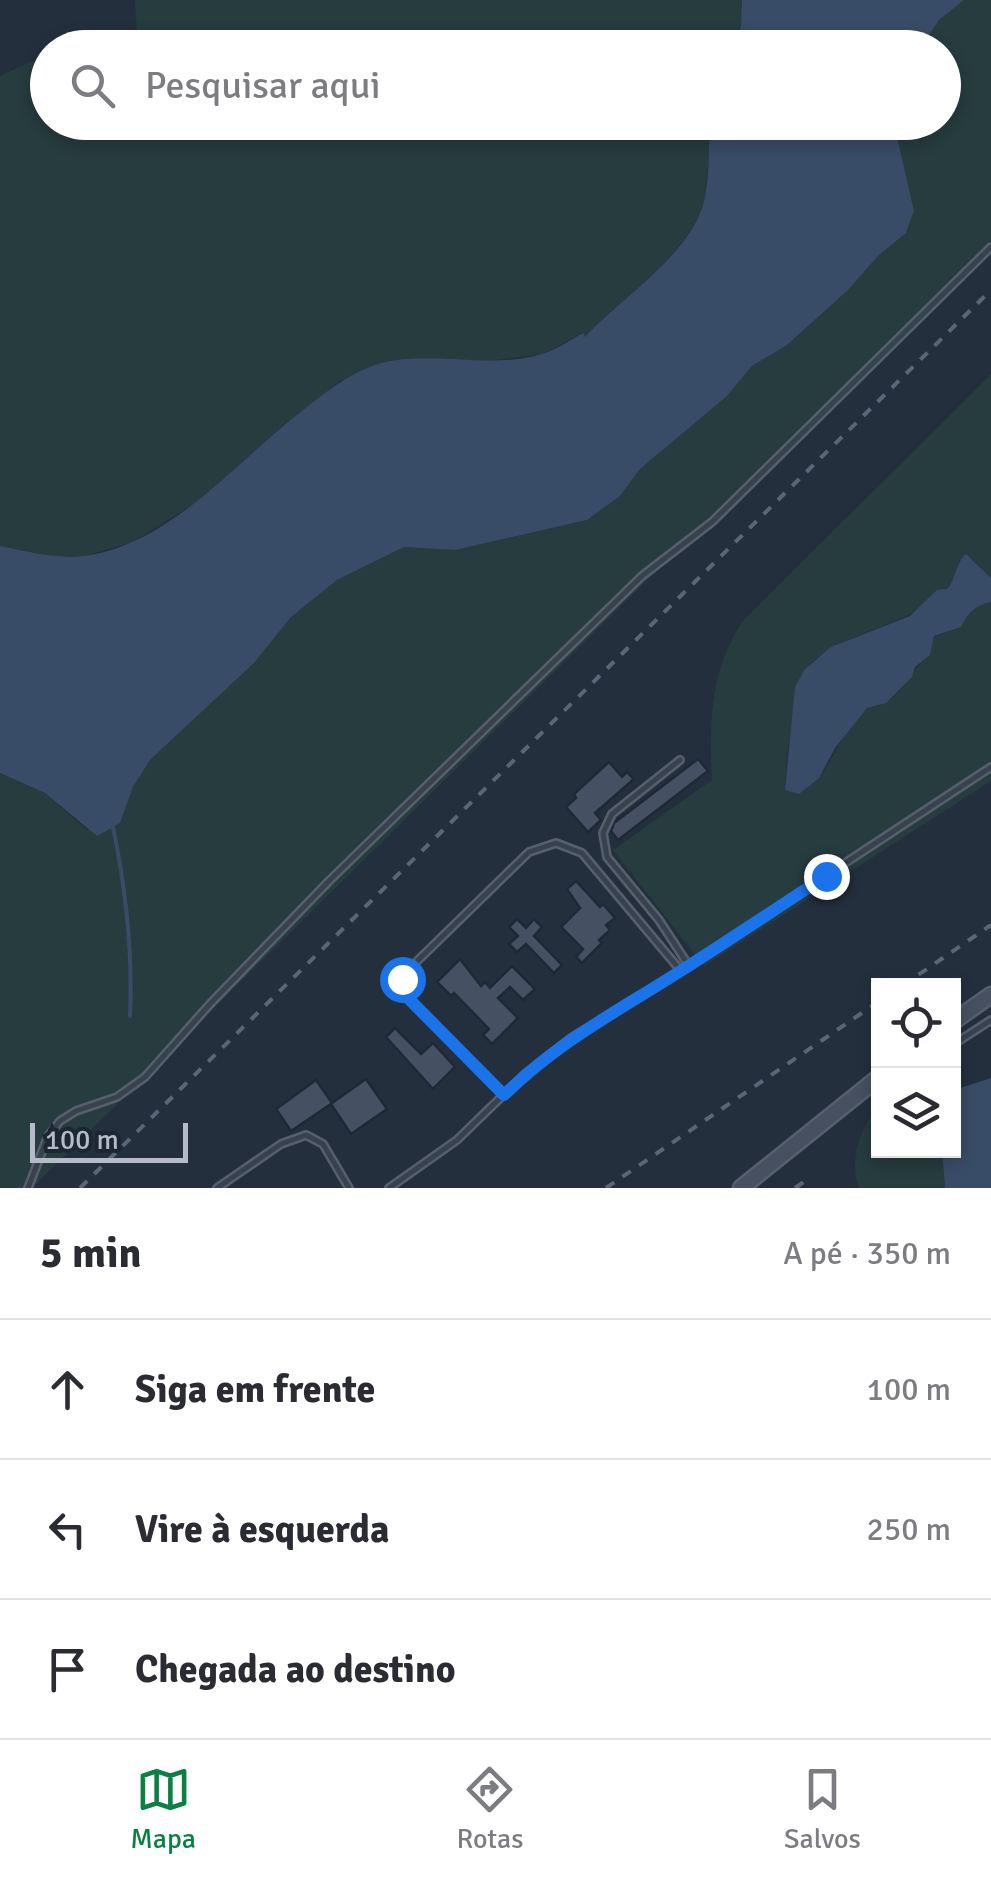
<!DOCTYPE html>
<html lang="pt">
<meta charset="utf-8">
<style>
body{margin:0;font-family:Signika,sans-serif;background:#f7f7f7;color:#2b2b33}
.controls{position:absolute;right:30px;bottom:30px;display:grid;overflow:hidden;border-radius:0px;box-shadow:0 5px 15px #0003}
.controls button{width:90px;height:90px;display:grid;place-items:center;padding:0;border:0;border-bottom:2px solid #e1e1e2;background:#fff;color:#2b2b33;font:50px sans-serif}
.scale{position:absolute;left:30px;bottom:25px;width:158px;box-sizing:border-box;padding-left:10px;border:5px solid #b4bcc9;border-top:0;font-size:28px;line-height:35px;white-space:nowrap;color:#b4bcc9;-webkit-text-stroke:8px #1d2633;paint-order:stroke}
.stop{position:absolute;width:30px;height:30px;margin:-22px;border:8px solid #1a73e8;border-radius:50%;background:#fff}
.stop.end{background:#1a73e8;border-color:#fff;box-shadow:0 2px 10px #0008}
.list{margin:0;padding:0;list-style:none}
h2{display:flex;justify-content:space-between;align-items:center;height:130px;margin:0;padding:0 40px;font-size:42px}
h2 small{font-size:32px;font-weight:400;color:#7c7c81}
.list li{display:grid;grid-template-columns:65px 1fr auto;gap:30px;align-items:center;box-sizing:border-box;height:140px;padding:0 40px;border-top:2px solid #e1e1e2}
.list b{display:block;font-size:38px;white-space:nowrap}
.list em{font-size:32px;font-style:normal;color:#7c7c81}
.icon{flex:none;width:55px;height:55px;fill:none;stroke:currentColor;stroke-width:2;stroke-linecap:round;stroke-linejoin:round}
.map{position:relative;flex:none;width:991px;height:1188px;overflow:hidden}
.search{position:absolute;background:#fff;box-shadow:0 5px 15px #0003;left:30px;right:30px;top:30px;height:110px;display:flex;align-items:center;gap:25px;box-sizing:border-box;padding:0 35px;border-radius:55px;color:#7c7c81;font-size:38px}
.sheet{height:550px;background:#fff}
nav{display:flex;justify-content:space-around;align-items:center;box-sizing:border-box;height:140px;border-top:2px solid #e1e1e2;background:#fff;font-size:28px;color:#7c7c81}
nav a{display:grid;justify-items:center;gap:5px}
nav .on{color:#0b8043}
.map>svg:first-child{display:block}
.green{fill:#263c3f}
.water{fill:#394c67}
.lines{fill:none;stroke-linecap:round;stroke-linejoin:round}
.stream{stroke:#394c67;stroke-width:4}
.building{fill:#455162;stroke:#1f2835;stroke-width:2.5}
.lane-casing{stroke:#565f6c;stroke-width:10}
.secondary-casing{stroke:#565f6c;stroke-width:19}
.lane{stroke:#38414e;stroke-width:5}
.secondary{stroke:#465061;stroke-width:14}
.rail{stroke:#5a6575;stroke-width:4;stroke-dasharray:10 10;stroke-linecap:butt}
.route{stroke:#1a73e8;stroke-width:12}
</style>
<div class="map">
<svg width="991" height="1188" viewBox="0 0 991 1188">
<rect width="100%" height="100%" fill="#242f3e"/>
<!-- green -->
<g class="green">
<polygon points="135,0 742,0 741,26 733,47 123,48 137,33"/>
<polygon points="964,0 991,0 991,240 32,1188 0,1188 0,773 45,793 87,830 120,823 133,787 150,760 254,663 291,617 337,580 404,547 455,550 587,520 620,496 640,469 727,396 752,366 787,345 848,290 878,256 906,233 914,211 894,123 944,122 944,48 921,47 939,20"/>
<path d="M32 61H47L48 122 710 123C708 148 709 174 704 199 693 253 618 299 584 338L582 333 543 354 488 361 430 360 340 381 281 427 211 493 133 542 85 556H52L0 546V76Z"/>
<path d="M991 374V578L973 560H959C953 624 842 624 807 668 795 682 785 769 785 790 793 788 802 787 809 785 829 776 843 726 866 709 872 705 882 706 888 701 906 688 913 668 930 655L934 637 961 627C968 613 975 605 991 602V781L704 966 613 850 712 780C709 724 710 667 744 620Z"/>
<path d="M878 1107V1150L942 1151 945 1188H859C849 1161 860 1127 878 1107Z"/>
</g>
<!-- water -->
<g class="water">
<polygon points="742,0 964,0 939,20 921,47 733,47 741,26"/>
<path d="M710 123H894L914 211 906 233 878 256 848 290 787 345 752 366 727 396 640 469 620 496 587 520 455 550 404 547 337 580 291 617 254 663 150 760 133 787 120 823 97 836 45 793 0 773V546C27 551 55 559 83 556 168 547 239 459 303 410 327 391 352 371 382 363 433 350 490 370 542 354 556 350 570 340 583 333L585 337C620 298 691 255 704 201 710 176 708 148 710 123Z"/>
<path d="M966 554 991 578V602C975 605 968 613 961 627L934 636 930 655 915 667 912 677 886 703 867 708 835 748 819 778 799 794 785 790 795 687 805 669 831 647 910 616 937 590 947 589C957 578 955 563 966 554Z"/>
<polygon points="991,1078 991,1188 945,1188 942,1151 954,1150 954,1090"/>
</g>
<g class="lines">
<!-- stream -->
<path class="stream" d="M113 827C126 890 133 951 130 1016"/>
</g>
<!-- building -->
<g class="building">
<polygon points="698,759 708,771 618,840 611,831 614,823"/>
<polygon points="609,762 622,777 627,772 634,779 595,813 601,820 588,832 566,807 576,798 574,794"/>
<polygon points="576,881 600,907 603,904 615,918 606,925 610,930 599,940 602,943 582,963 576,957 583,949 561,927 580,908 567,889"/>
<polygon points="517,919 526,928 534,919 542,927 534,936 562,965 554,973 526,944 517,952 509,944 518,936 509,927"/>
<polygon points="460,959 481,986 485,982 490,988 512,966 535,989 523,1000 510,987 498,998 518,1018 492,1044 483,1035 489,1029 454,993 451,996 437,982"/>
<polygon points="395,1028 421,1054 433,1043 455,1067 433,1089 386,1037"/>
<polygon points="366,1079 387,1109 351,1134 331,1104 291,1131 276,1109 316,1080 332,1103"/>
</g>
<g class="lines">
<defs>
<g id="lane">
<polyline points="680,760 612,814 603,833 607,857 659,920 689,966"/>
<polyline points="954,1044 991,1020"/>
<polyline points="504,1095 406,995 401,981 405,973 529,852 556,843 582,853 681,971"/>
<polyline points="28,1188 48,1136 60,1121 76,1111 117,1097 145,1077 210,1004 329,881 642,576 712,522 991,247"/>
<polyline points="217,1188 281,1144 306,1135 323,1144 349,1188"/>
<polyline points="389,1188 457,1140 525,1074 571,1038 681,971 991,767"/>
</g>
<g id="secondary">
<polyline points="954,1021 991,995"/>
<polyline points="741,1188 878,1078"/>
</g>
</defs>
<!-- lane casing -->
<use href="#lane" class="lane-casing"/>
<!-- secondary casing -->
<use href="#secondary" class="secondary-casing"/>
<!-- lane -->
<use href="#lane" class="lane"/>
<!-- secondary -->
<use href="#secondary" class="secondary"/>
<!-- rail -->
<g class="rail">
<polyline points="902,986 991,925"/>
<polyline points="80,1188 991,290"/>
<polyline points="606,1188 878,1002"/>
<polyline points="795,1188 808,1179"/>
</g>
</g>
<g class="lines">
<!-- route -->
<path class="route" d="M402 979 404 994 504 1095C561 1040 613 1014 679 972 728 941 777 908 826 876"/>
</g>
</svg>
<div class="controls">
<button><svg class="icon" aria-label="locate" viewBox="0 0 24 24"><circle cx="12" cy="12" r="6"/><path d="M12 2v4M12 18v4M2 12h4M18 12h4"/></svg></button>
<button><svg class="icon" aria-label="layers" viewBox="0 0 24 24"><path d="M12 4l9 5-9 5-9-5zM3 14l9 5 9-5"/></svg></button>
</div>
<div class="scale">100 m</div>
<div class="stop" style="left:402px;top:979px"></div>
<div class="stop end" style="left:826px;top:876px"></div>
<div class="search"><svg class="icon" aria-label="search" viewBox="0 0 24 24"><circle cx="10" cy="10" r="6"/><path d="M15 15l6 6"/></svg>Pesquisar aqui</div>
</div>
<section class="sheet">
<h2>5 min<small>A pé · 350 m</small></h2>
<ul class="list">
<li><svg class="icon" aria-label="ahead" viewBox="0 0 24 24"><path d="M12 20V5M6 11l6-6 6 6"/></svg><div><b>Siga em frente</b></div><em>100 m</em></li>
<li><svg class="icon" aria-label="left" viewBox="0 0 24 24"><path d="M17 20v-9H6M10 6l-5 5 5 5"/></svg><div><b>Vire à esquerda</b></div><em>250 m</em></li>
<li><svg class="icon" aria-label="arrive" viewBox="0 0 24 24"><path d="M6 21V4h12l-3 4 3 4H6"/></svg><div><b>Chegada ao destino</b></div></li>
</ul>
</section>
<nav>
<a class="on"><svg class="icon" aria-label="map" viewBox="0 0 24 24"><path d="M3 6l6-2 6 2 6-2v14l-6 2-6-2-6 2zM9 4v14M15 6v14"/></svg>Mapa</a>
<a><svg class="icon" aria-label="directions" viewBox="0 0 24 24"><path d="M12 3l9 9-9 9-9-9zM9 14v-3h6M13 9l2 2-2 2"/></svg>Rotas</a>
<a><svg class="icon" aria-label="saved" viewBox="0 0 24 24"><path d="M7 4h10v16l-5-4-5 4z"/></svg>Salvos</a>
</nav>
